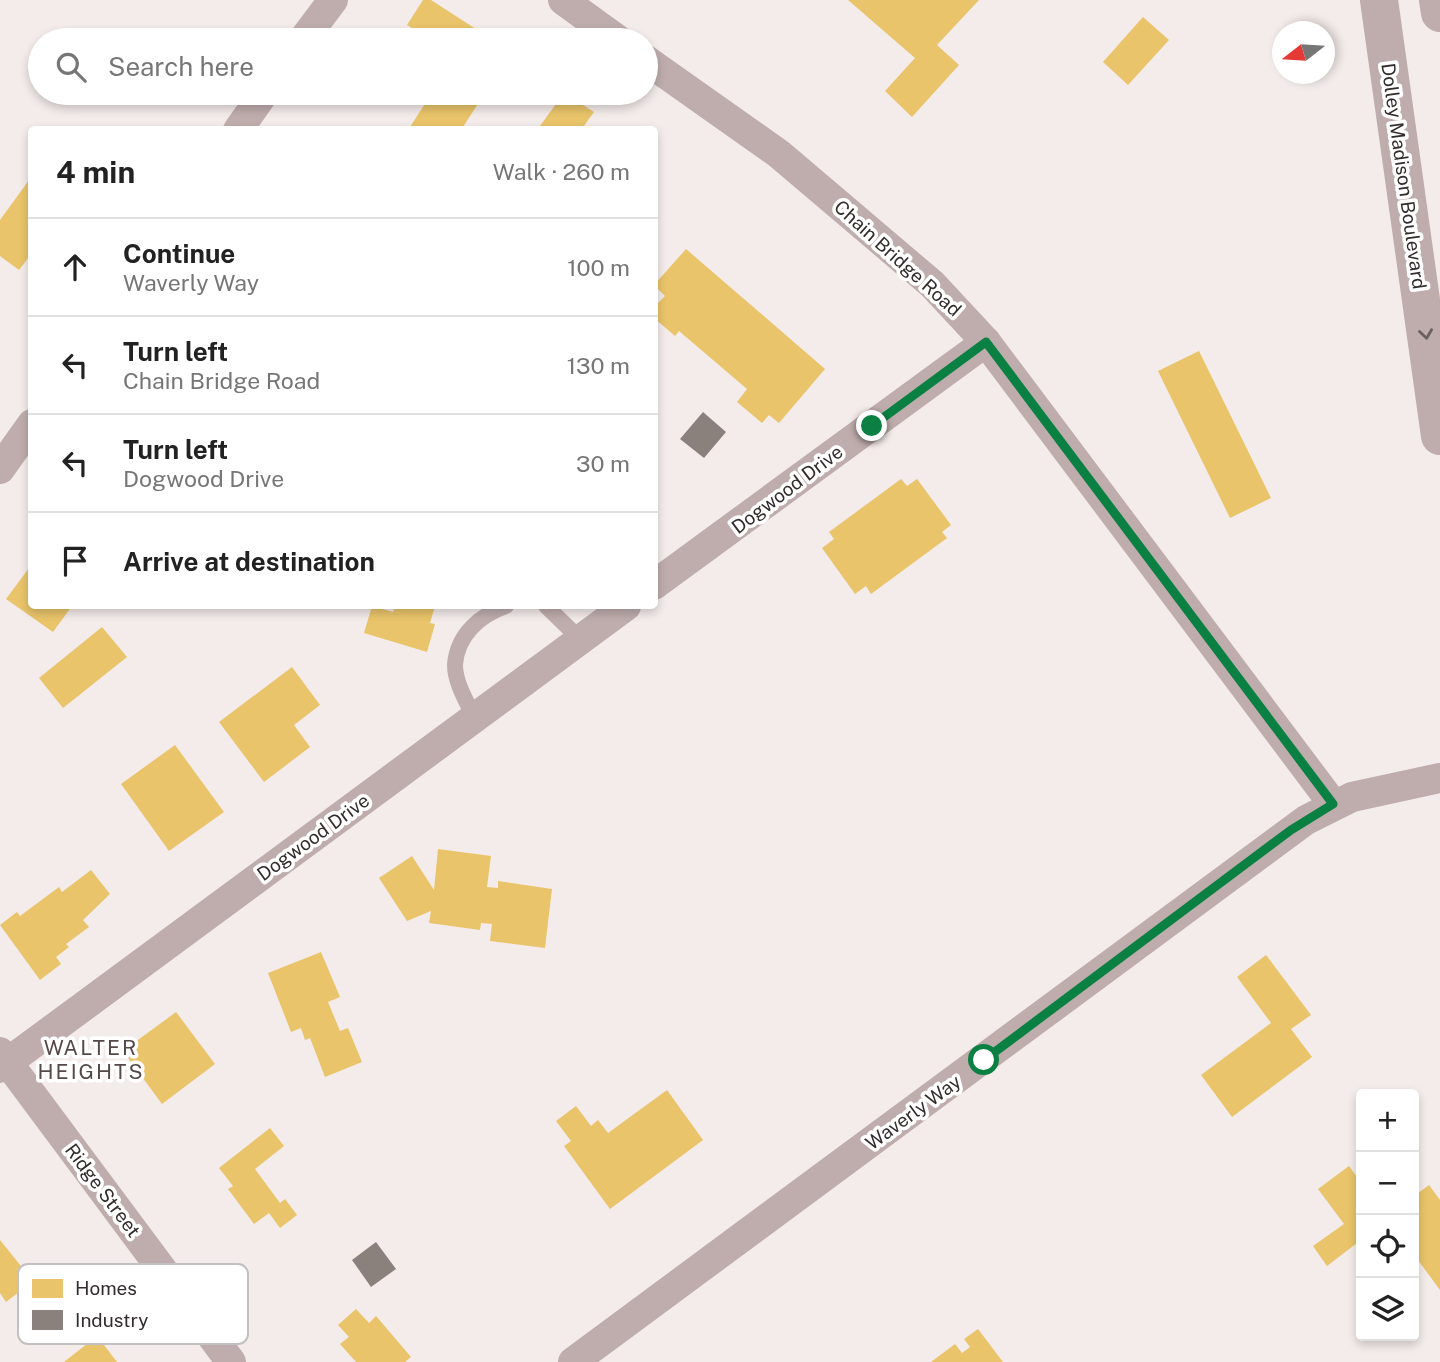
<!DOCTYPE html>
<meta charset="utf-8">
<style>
body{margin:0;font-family:"Public Sans",sans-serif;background:#f2f2f2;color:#222}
.controls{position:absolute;right:21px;bottom:21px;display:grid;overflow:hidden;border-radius:7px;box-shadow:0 4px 10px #0003}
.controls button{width:63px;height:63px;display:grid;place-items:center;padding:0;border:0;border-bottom:2px solid #e0e0e0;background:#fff;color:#222;font:35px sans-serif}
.compass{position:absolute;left:1272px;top:21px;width:63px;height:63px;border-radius:50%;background:#fff;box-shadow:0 4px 10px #0003;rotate:253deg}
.stop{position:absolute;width:21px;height:21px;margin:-16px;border:5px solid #0b8043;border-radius:50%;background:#fff}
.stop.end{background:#0b8043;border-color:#fff;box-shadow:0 2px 7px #0008}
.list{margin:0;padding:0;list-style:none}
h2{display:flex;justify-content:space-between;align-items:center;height:91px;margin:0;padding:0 28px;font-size:30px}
h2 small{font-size:23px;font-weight:400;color:#767676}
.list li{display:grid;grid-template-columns:46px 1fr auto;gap:21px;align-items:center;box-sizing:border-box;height:98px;padding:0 28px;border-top:2px solid #e0e0e0}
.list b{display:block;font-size:26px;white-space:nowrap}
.list p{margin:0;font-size:23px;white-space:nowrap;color:#767676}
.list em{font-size:23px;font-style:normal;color:#767676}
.icon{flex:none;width:38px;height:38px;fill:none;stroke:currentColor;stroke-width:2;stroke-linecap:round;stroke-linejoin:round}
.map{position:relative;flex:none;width:1440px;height:1362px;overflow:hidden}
.search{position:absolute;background:#fff;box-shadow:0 4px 10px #0003;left:28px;top:28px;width:630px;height:77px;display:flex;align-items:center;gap:18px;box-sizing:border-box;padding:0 24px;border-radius:38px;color:#767676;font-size:26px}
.panel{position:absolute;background:#fff;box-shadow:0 4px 10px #0003;left:28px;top:126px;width:630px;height:483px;border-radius:7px}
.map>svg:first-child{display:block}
.homes{fill:#e9c46a}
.industry{fill:#8a817c}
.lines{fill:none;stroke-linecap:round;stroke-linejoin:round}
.lane{stroke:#beadac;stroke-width:16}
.street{stroke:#beadac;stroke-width:30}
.primary{stroke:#bfadae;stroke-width:38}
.oneway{stroke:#6a6060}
.route{stroke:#0b8043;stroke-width:9}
.labels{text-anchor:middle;stroke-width:7;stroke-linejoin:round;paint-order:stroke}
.street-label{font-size:19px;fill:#322c2c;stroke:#fff}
.neighbourhood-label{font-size:21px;letter-spacing:2px;fill:#554948;stroke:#fff}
.key{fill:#fff;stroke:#c2c0c0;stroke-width:2}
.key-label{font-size:19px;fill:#322c2c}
</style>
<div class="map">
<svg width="1440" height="1362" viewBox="0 0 1440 1362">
<rect width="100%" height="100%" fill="#f4ecea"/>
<!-- homes -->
<g class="homes">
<polygon points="423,0 431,0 493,40 458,40 451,36 448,40 431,40 407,25"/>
<polygon points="848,0 979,0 937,45 959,65 912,117 885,91 915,58"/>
<polygon points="1143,17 1169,40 1128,85 1103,62"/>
<polygon points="432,93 485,93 461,130 408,130"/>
<polygon points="564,93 594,112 581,130 537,130"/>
<polygon points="32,176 32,253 19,270 0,256 0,220"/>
<polygon points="686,249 825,369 779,423 769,415 762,423 737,402 747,389 679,331 675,336 654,318 654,307 665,296 654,285"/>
<polygon points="1199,351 1271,498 1230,518 1158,371"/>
<polygon points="901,479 907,486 917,479 951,525 942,532 947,538 871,594 866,586 855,594 822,548 834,539 829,532"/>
<polygon points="32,564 32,606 72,606 53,632 6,599"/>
<polygon points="372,606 393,612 395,606 435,606 430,623 435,624 427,652 364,633"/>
<polygon points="102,627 127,657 63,708 39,678"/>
<polygon points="292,667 320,705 294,725 310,747 264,782 219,722"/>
<polygon points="175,745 224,812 169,851 121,784"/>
<polygon points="438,849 491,856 487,887 498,888 498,881 552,889 545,948 490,941 492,924 481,923 480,930 429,923 431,911 407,921 379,878 412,856 434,890"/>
<polygon points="91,870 110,894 83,920 89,927 66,944 69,947 56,957 61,964 40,980 0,925 17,912 20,916 59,887 62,892"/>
<polygon points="321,952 340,997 328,1002 340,1031 348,1028 362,1062 325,1077 310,1038 305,1040 301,1028 291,1032 268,973"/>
<polygon points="1266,955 1311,1015 1291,1029 1312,1057 1232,1117 1201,1075 1271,1023 1237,977"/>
<polygon points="176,1012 215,1064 162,1104 123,1051"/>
<polygon points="667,1090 703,1140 610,1209 564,1146 571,1141 556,1121 576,1106 591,1126 598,1120 608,1133"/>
<polygon points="270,1128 284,1146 255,1169 280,1203 285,1199 297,1215 280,1228 269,1213 254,1224 228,1189 233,1186 219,1168"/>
<polygon points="1349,1166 1361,1183 1361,1240 1327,1266 1313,1246 1344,1224 1318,1189"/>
<polygon points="1429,1185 1440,1200 1440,1290 1418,1260 1414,1264 1414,1196"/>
<polygon points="0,1240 33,1281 6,1302 0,1293"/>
<polygon points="356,1309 369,1323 376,1316 411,1357 405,1362 356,1362 340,1344 349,1337 338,1325"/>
<polygon points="978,1329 1003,1362 931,1362 955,1344 962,1353 970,1347 964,1339"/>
<polygon points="97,1336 117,1362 64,1362"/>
</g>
<!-- industry -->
<g class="industry">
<polygon points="703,412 726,432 704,458 680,439"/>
<polygon points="376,1242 396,1269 371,1287 352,1260"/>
</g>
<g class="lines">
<!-- lane -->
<g class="lane">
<polyline points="546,606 579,638"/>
<path d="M474 717C467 702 455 683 455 665 457 635 480 615 506 606"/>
</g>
<!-- street -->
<g class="street">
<polyline points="563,0 618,40"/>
<polyline points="303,40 333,0"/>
<polyline points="646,60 779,154 932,284 986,342 1333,804"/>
<polyline points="238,130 264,93"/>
<polyline points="0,469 32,424"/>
<polyline points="654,585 986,342"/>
<polyline points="0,1052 231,1362"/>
<polyline points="0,1068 626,606"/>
<polyline points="573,1362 1306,820 1352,797 1440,778"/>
</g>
<!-- primary -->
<g class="primary">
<polyline points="1379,0 1440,436"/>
<polyline points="1438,0 1440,13"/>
</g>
</g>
<!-- one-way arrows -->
<defs><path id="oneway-chevron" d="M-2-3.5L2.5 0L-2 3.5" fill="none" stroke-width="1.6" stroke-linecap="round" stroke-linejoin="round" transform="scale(1.75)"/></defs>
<use class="oneway" href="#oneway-chevron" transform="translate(1426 334) rotate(82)"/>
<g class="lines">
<!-- route -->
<polyline class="route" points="872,426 986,342 1333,804 1291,830 984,1060"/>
</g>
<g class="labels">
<!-- street labels -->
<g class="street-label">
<text transform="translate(1404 176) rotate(82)" y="7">Dolley Madison Boulevard</text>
<text transform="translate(898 258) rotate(42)" y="7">Chain Bridge Road</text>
<text transform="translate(787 489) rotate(-37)" y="7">Dogwood Drive</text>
<text transform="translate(313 837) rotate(-36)" y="7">Dogwood Drive</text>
<text transform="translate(913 1112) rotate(-36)" y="7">Waverly Way</text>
<text transform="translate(103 1190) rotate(53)" y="7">Ridge Street</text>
</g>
<!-- neighbourhood labels -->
<g class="neighbourhood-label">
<text x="91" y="1055">WALTER<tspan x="91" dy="24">HEIGHTS</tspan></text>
</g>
</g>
<!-- legend -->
<rect x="18" y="1264" width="230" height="80" rx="10" class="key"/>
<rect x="32" y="1279" width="31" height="19" fill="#e9c46a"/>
<rect x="32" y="1310" width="31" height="20" fill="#8a817c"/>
<g class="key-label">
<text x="75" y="1295">Homes</text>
<text x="75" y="1327">Industry</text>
</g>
</svg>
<div class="controls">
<button>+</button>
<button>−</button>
<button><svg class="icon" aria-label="locate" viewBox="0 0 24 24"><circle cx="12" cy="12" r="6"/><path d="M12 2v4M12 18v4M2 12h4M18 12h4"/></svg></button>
<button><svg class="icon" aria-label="layers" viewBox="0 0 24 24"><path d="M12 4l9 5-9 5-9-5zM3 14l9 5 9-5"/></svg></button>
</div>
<svg class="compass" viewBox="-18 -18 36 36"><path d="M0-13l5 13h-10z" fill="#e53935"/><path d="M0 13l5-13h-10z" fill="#767676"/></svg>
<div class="stop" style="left:984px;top:1060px"></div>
<div class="stop end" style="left:872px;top:426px"></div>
<div class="search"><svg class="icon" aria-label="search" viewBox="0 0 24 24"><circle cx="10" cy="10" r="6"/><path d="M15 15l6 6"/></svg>Search here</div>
<section class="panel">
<h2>4 min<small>Walk · 260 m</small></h2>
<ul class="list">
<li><svg class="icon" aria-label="ahead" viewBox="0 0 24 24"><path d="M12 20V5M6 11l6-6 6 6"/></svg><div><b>Continue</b><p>Waverly Way</p></div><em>100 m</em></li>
<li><svg class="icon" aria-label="left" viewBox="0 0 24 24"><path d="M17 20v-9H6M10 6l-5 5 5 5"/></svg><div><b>Turn left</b><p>Chain Bridge Road</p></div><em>130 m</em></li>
<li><svg class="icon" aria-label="left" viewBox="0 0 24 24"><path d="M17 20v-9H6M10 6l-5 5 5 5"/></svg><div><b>Turn left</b><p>Dogwood Drive</p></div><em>30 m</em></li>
<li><svg class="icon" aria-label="arrive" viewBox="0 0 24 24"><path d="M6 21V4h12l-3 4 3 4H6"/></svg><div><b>Arrive at destination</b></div></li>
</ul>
</section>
</div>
